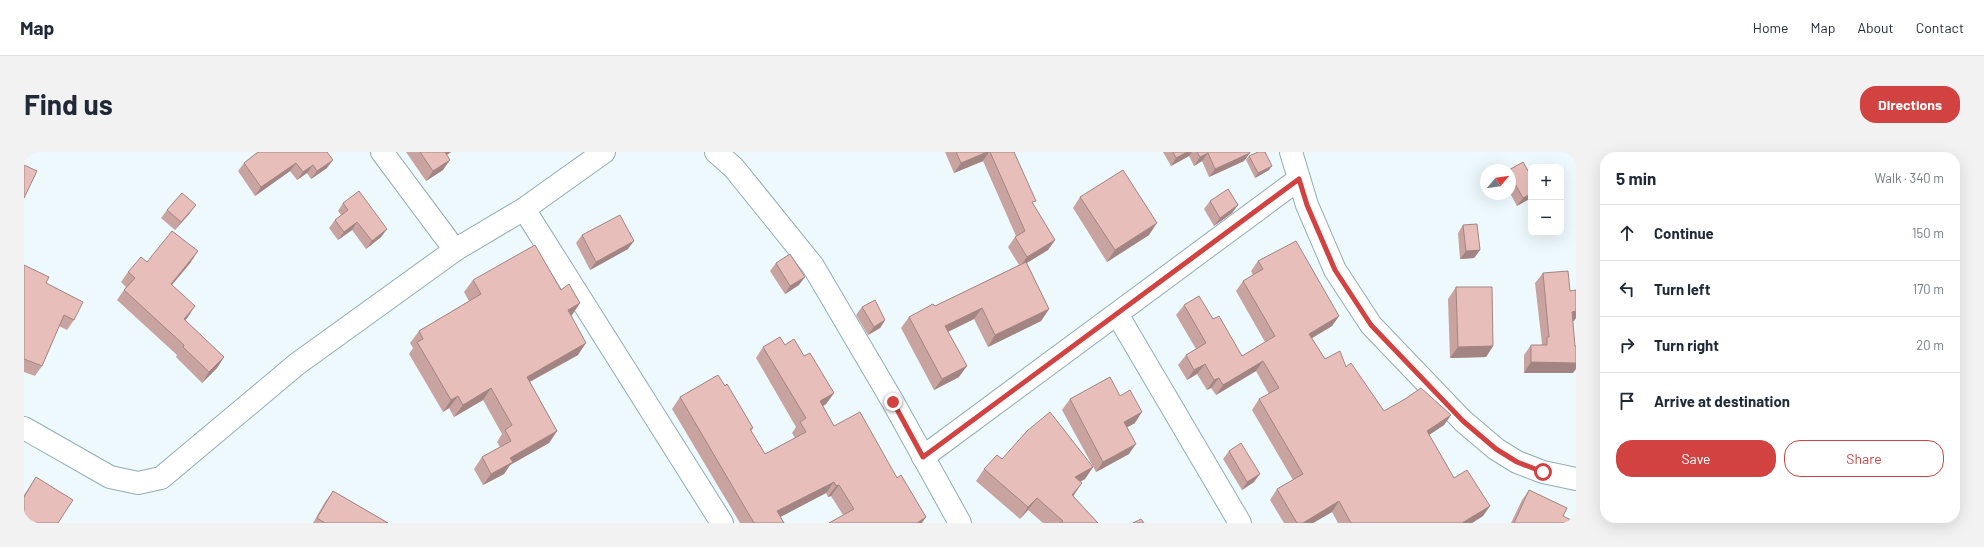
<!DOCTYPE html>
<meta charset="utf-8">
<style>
body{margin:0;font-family:Barlow,sans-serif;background:#f2f2f3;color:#1f2937}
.controls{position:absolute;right:12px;top:12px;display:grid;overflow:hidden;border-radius:8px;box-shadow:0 4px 16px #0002}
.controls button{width:36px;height:36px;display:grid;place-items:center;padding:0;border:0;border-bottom:1px solid #e0e1e3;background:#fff;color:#1f2937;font:20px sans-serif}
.compass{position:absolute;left:1456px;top:12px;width:36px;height:36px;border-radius:50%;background:#fff;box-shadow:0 4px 16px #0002;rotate:61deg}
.stop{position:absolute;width:12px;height:12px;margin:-9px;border:3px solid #d14240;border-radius:50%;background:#fff}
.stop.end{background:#d14240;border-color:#fff;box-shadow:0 1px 4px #0008}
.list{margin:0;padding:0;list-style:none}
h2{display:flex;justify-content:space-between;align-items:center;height:52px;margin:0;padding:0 16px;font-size:17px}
h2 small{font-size:13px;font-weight:400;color:#747a83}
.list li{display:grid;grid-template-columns:26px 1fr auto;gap:12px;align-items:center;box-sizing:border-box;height:56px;padding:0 16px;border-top:1px solid #e0e1e3}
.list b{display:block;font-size:15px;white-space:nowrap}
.list em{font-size:13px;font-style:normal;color:#747a83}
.actions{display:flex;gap:8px;padding:12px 16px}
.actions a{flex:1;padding:9px 0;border:1px solid #d14240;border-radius:16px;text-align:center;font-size:14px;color:#d14240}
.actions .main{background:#d14240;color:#fff}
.icon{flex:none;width:22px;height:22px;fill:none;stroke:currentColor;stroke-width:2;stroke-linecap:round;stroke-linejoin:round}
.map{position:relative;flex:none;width:1552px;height:371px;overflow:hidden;border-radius:16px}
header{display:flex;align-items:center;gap:24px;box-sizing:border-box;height:56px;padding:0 20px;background:#fff;border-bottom:1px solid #e0e1e3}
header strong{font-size:19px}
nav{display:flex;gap:22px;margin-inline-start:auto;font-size:14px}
.intro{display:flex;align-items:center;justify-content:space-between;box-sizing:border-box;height:96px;padding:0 24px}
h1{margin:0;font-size:28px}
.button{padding:10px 18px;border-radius:16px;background:#d14240;color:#fff;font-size:14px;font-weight:700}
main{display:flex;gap:24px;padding:0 24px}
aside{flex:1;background:#fff;border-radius:16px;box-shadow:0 4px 16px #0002}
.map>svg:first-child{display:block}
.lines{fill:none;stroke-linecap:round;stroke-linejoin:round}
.minor-casing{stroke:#91adb8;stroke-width:24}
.minor{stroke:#fff;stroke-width:22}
.wall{fill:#c8a3a0}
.shaded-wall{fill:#a28582}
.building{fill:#e8beba;stroke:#a28582}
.route{stroke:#d14240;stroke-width:5}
</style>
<header>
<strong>Map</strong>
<nav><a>Home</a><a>Map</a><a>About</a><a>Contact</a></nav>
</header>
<div class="intro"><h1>Find us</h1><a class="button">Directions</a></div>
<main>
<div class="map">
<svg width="1552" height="371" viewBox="0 0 1552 371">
<rect width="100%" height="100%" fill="#eef9fe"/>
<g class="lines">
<defs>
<g id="minor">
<polyline points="358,0 431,98"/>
<polyline points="692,0 710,16 789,114 869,250 936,371"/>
<polyline points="1267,0 1283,53 1311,118 1347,173 1439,269 1472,297 1493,310 1519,320 1552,327"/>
<polyline points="500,57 698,371"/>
<polyline points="1093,162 1216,371"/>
<polyline points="0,276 86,325 114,331 137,326 273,212 431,98 500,57 580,0"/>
<polyline points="899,305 1275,27"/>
</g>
</defs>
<!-- minor casing -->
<use href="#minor" class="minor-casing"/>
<!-- minor -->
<use href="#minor" class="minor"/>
</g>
<!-- wall -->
<g class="wall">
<polygon points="234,0 303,16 287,27 283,21 273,28 266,19 231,44 214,19 220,11"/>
<polygon points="382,0 427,0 423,3 419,18 402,29"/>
<polygon points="921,0 990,0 1009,52 1031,88 1024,98 1003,111 1025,157 1017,169 964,195 950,167 924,180 935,225 910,238 877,176 885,165 911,154 995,113 984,95 991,85 992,84 959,9 930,21"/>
<polygon points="1139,0 1226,0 1220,9 1185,25 1178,9 1170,14 1165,4 1147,14"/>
<polygon points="1225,4 1245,18 1231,26 1222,8"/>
<polygon points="1486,18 1507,46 1493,54 1486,41"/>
<polygon points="1056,45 1125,83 1083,110 1049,56"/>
<polygon points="1186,49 1214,53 1208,61 1190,74 1180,57"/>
<polygon points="319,51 363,77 357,85 342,97 328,78 314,88 305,76 311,68 317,63 314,59"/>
<polygon points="143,58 166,61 151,78 137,66"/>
<polygon points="1439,73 1456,98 1450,106 1436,107 1434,81"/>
<polygon points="558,83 604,97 566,118 552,91"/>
<polygon points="1234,109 1315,164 1308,174 1288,186 1301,207 1322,215 1360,259 1427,263 1420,273 1405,283 1430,326 1466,354 1459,364 1448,371 1314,371 1308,360 1289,371 1260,371 1246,348 1253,337 1269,328 1228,258 1235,247 1245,242 1232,219 1192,243 1187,236 1183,238 1173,222 1163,228 1154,213 1162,203 1172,197 1152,163 1160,153 1189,167 1218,204 1241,190 1212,139 1219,129 1229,123 1227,119"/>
<polygon points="123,110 167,110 148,133 164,165 161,168 200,205 193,216 178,231 152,205 153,203 93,148 102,135 97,130 104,120"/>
<polygon points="752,111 775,133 761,142 746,119"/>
<polygon points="0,113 22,131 50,168 43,178 35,174 18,214 11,224 0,220"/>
<polygon points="1519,121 1546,139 1550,169 1549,169 1551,194 1549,221 1500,221 1500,203 1507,193 1517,193 1518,192 1511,131"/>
<polygon points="449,128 537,138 556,151 547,164 554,203 506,230 533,279 525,291 486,313 480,322 459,333 450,317 458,305 476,295 473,290 478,282 459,248 430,265 425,256 419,260 385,202 389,196 386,191 395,179 445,149 440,140"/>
<polygon points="1432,135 1469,194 1462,205 1426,206 1424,147"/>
<polygon points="838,155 861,168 856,176 844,183 832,163"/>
<polygon points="761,193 780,204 810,241 802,252 799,254 810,274 873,326 902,365 819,363 807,344 804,345 802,341 756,365 760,371 716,371 648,257 656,245 701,234 729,276 727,279 741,302 771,286 768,281 772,275 732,206 739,195"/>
<polygon points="1046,247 1111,271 1103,275 1105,302 1072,320 1038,258"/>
<polygon points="1205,299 1230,330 1218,338 1199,307"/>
<polygon points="1069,315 1061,327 1056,330 1049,344 1074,371 1019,371 1004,358 996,367 952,329 960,317"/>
<polygon points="12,325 0,371 0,343"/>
<polygon points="1505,338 1539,364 1551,371 1487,371 1498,348"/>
<polygon points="309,339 364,371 289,371 301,350"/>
</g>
<!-- shaded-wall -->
<g class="shaded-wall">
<polygon points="420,0 427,0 413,9"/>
<polygon points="963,0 965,0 959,9 930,21 937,11"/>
<polygon points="1163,0 1168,0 1165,4 1147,14 1152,6"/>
<polygon points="1184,1 1178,9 1170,14 1176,5"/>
<polygon points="1226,1 1220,9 1185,25 1191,17"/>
<polygon points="309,8 303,16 287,27 293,19"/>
<polygon points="426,8 419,18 402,29 409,19"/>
<polygon points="272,11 266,19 231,44 237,35"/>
<polygon points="289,13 283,21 273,28 279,20"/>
<polygon points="1248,14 1245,18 1231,26 1234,21"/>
<polygon points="1507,42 1507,46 1493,54 1499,46"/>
<polygon points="172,53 166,61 151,78 157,70"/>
<polygon points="1214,53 1208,61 1190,74 1196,66"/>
<polygon points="333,70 328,78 314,88 320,80"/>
<polygon points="1133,71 1125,83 1083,110 1091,98"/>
<polygon points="363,77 357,85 342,97 348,89"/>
<polygon points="1031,88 1024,98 996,115 1003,105"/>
<polygon points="610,89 604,97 566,118 572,110"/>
<polygon points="1456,98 1450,106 1436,107 1442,99"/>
<polygon points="174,99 167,110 140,142 147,132"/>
<polygon points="781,125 775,133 761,142 766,134"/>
<polygon points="556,151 548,163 536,170 544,158"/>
<polygon points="171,154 164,165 153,177 160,167"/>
<polygon points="958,156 950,167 913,185 921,174"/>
<polygon points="1025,157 1017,169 964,195 971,183"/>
<polygon points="1552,159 1552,166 1550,169 1541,170 1548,160"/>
<polygon points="1315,164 1308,174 1278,192 1285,182"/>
<polygon points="861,168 856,176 844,183 850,175"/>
<polygon points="562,191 554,203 494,236 503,225"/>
<polygon points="1469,194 1462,205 1426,206 1434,195"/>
<polygon points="200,205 193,216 178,231 185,220"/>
<polygon points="1239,209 1232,219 1192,243 1199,233"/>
<polygon points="1507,210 1552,211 1552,217 1549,221 1500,221"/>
<polygon points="1181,212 1173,222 1163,228 1170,218"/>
<polygon points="943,214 935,225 910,238 918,227"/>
<polygon points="1195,226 1187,236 1183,238 1190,228"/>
<polygon points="467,236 459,248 430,265 439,253"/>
<polygon points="810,241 802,252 788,261 796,249"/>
<polygon points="434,244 425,256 419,260 427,248"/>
<polygon points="1118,260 1111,271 1093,281 1100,270"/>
<polygon points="1427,263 1420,273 1396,289 1403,279"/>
<polygon points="533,279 525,291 486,313 480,322 459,333 467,322 486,306"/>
<polygon points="1112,292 1105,302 1072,320 1079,310"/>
<polygon points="1069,315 1061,327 1043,337 1051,325"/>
<polygon points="1236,322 1230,330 1218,338 1223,330"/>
<polygon points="810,330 802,341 745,371 753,359"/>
<polygon points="1058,331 1050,343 1040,355 1048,343"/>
<polygon points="815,333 807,344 804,345 812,334"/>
<polygon points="1013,346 1004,358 996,367 1004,355"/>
<polygon points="1315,349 1308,360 1289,371 1279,371"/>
<polygon points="1466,354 1459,364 1448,371 1438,371"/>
<polygon points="902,365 898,371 893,371"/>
</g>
<!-- building -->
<g class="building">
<polygon points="234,0 303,0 309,8 293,19 289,13 279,20 272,11 237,35 220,11"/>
<polygon points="396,0 421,0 426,8 409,19"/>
<polygon points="932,0 963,0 937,11"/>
<polygon points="966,0 990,0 1012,49 1008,50 1031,88 1003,105 991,85 1001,79"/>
<polygon points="1149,0 1163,0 1152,6"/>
<polygon points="1173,0 1226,0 1226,1 1191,17 1184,1 1176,5"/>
<polygon points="1234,0 1241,0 1248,14 1234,21 1225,4"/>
<polygon points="1499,10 1507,24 1507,42 1499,46 1486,23 1486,18 1485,18"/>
<polygon points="0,13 13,19 0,46"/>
<polygon points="1099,18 1133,71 1091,98 1056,45"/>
<polygon points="1204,37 1214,53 1196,66 1186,49"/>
<polygon points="335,39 363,77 348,89 333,70 320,80 311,68 324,58 319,51"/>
<polygon points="158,41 172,53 157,70 143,58"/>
<polygon points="596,63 610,89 572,110 558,83"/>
<polygon points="1453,72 1456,98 1442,99 1439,73"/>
<polygon points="148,79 174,99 147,132 171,154 160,167 200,205 185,220 159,195 160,193 100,138 111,126 104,120 117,105 123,110"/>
<polygon points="1272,89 1315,164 1285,182 1301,207 1316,199 1322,215 1327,211 1360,259 1381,247 1397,236 1427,263 1403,279 1430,326 1443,318 1466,354 1438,371 1327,371 1315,349 1279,371 1273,371 1253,337 1279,322 1235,247 1255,236 1239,209 1199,233 1195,226 1190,228 1181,212 1170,218 1162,203 1182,191 1160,153 1175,144 1189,167 1195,164 1218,204 1251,184 1219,129 1239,117 1234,109"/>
<polygon points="511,93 537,138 545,132 556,151 544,158 562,191 503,225 533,279 486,306 489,310 467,322 458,305 487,289 481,278 488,273 467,236 439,253 434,244 427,248 393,190 399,187 395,179 457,142 449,128"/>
<polygon points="766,102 781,125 766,134 752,111"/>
<polygon points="1002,110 1025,157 971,183 958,156 921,174 943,214 918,227 885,165 909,152 911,154"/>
<polygon points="0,113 25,125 22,131 59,150 50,168 40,163 18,214 0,207"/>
<polygon points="1544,119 1546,139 1552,138 1552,159 1548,160 1551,194 1552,194 1552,211 1507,210 1507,193 1523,193 1523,185 1525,185 1519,121"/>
<polygon points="1432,135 1468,135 1469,194 1434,195"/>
<polygon points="851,148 861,168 850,175 838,155"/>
<polygon points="756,185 761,193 770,187 780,204 786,201 810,241 796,249 810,274 836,260 873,326 877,323 902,365 893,371 805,371 830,357 815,333 812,334 810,330 753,359 760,371 730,371 656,245 694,223 701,234 703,232 729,276 726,277 741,302 782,280 776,270 782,266 739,195"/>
<polygon points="1086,225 1096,244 1106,238 1118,260 1100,270 1112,292 1079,310 1046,247"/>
<polygon points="1026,260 1069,315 1051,325 1058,331 1048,343 1074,371 1036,371 1039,369 1013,346 1004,355 960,317 973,303 978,307 1003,279"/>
<polygon points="1217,291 1236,322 1223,330 1205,299"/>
<polygon points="12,325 49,348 34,371 0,371 0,345"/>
<polygon points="1505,338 1543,356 1539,364 1551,370 1551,371 1490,371"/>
<polygon points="309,339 364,371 301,371 293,366"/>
<polygon points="1117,367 1120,371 1109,371"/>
</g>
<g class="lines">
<!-- route -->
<polyline class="route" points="869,250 899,305 1275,27 1283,53 1311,118 1347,173 1439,269 1472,297 1493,310 1519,320"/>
</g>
</svg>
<div class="controls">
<button>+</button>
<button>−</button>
</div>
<svg class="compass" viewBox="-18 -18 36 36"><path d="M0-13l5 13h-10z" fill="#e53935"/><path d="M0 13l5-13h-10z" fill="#747a83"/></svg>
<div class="stop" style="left:1519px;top:320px"></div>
<div class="stop end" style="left:869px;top:250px"></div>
</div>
<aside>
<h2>5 min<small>Walk · 340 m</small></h2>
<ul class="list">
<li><svg class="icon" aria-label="ahead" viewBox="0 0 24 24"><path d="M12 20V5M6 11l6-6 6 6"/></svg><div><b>Continue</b></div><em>150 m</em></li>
<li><svg class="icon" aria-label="left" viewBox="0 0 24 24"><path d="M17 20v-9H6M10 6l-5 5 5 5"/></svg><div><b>Turn left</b></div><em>170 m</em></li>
<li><svg class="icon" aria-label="right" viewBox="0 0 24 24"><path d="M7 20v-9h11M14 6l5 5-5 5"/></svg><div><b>Turn right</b></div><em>20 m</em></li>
<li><svg class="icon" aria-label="arrive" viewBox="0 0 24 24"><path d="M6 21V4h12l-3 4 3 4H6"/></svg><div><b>Arrive at destination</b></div></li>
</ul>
<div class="actions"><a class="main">Save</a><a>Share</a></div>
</aside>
</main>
